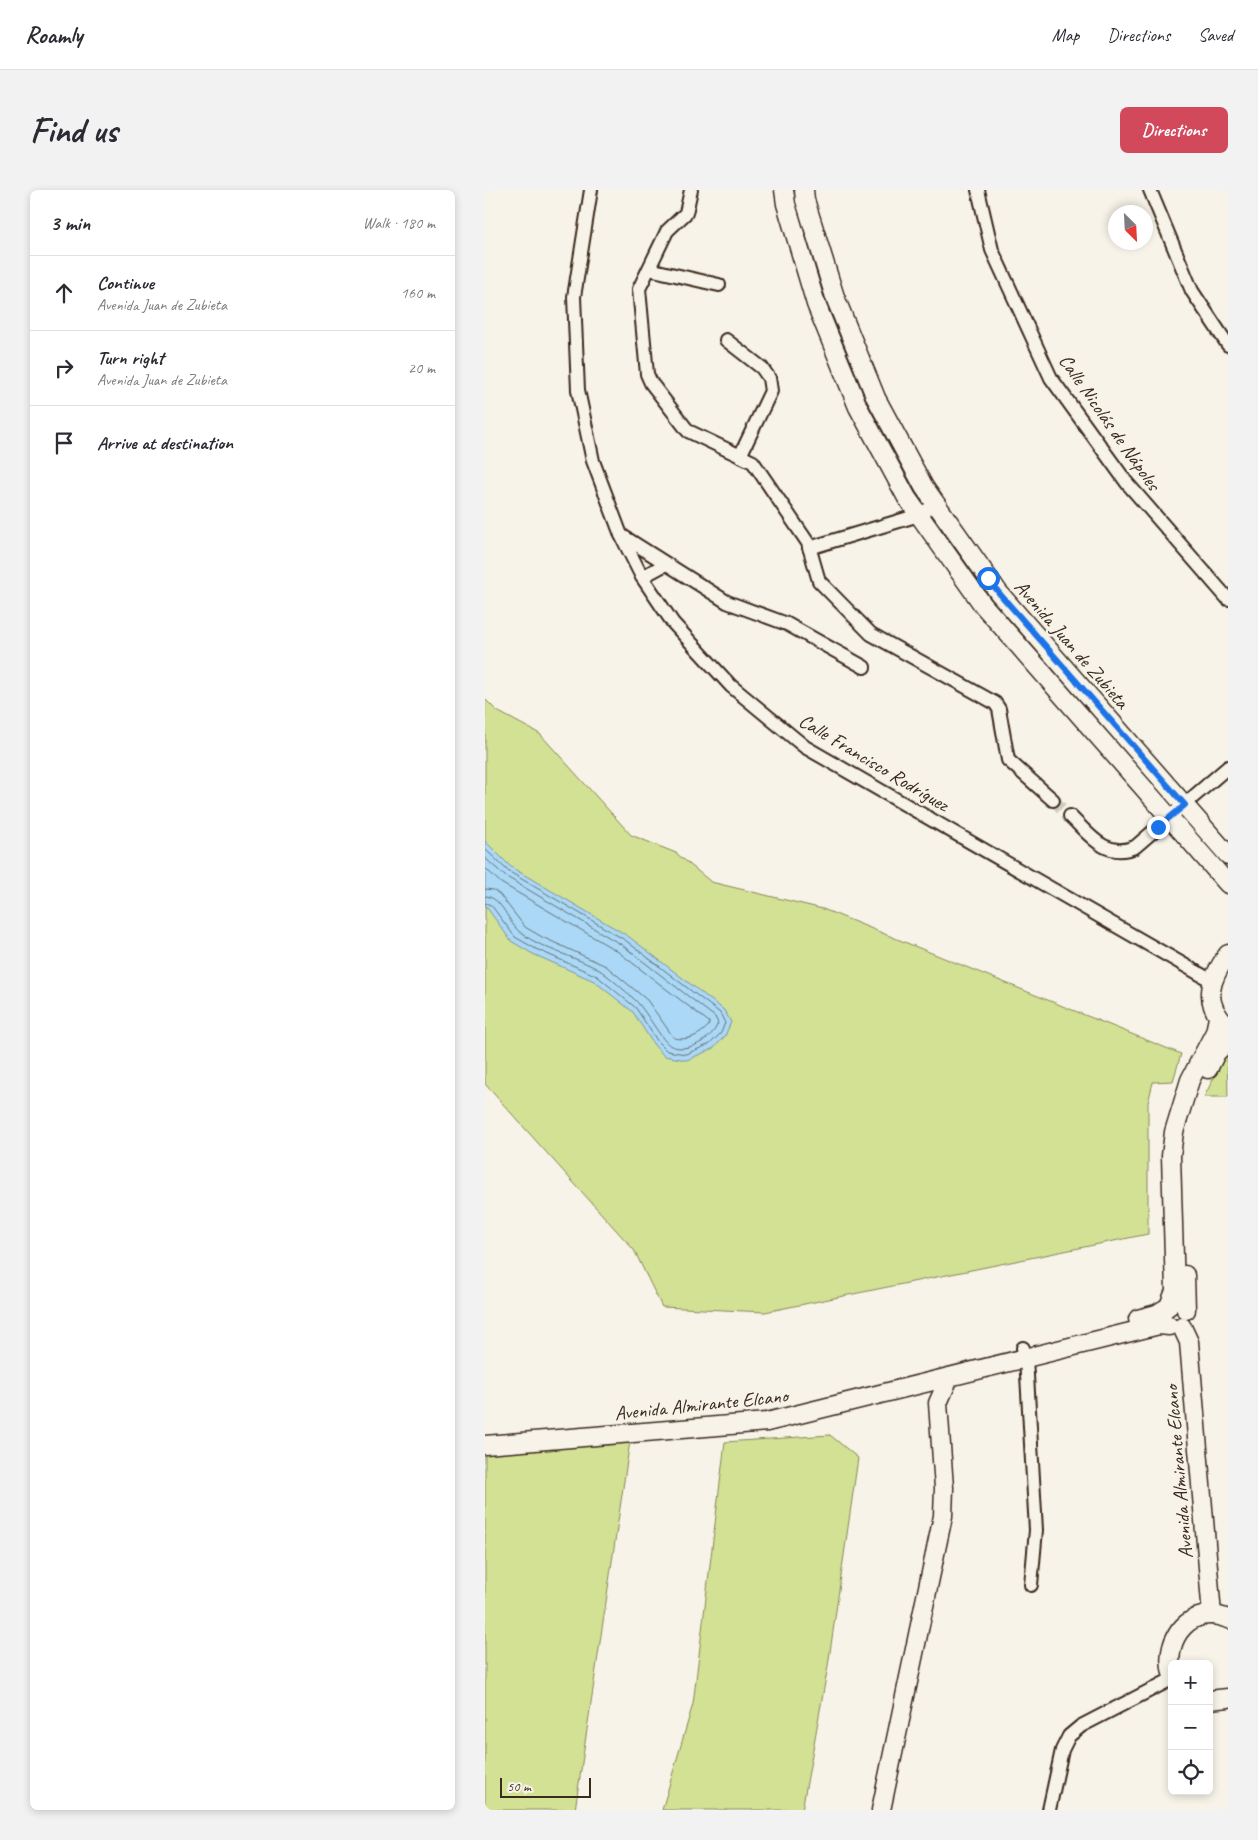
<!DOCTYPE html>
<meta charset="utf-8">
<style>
body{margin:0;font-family:Caveat,sans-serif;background:#f2f2f3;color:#2b2b33}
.controls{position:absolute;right:15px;bottom:15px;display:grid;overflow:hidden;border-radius:8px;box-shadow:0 2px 8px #0003}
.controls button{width:45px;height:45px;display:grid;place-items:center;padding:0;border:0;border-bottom:1px solid #e1e1e2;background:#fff;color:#2b2b33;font:25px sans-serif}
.compass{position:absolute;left:623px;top:15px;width:45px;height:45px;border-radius:50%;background:#fff;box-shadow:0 2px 8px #0003;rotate:156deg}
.scale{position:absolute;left:15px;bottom:12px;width:91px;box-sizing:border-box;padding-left:5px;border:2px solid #3b2a1e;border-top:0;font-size:14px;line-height:18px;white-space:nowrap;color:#3b2a1e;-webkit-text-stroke:4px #f7f3e8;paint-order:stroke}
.stop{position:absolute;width:15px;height:15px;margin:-11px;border:4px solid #1a73e8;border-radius:50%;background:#fff}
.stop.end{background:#1a73e8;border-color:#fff;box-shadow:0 1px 5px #0008}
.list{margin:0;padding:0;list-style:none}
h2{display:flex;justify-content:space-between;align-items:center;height:65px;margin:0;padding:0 20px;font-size:21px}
h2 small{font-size:16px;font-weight:400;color:#7c7c81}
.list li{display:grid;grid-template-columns:32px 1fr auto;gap:15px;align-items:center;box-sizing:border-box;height:75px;padding:0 20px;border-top:1px solid #e1e1e2}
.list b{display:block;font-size:19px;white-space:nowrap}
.list p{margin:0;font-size:16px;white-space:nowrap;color:#7c7c81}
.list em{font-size:16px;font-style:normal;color:#7c7c81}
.icon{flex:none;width:28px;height:28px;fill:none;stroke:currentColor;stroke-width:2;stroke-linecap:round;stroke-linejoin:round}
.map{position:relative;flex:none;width:743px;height:1620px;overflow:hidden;border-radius:8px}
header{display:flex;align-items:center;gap:30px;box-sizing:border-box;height:70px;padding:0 25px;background:#fff;border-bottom:1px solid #e1e1e2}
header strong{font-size:24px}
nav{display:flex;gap:28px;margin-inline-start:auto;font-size:18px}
.intro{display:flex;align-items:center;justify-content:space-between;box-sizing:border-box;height:120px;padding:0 30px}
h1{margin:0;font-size:35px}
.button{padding:12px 22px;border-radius:8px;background:#d1495b;color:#fff;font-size:18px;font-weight:700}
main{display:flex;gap:30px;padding:0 30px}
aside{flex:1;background:#fff;border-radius:8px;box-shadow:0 2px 8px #0003}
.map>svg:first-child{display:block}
.green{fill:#d3e194;stroke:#878659}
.water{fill:#aad8f6;stroke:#7e92a0}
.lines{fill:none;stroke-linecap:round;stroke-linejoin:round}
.shore{stroke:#677074;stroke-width:1}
.street-tunnel{stroke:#d1cbc0;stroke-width:12;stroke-dasharray:12 6;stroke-linecap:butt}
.street-casing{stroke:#3b2a1e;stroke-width:16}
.secondary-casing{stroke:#3b2a1e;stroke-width:21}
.street{stroke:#f7f3e8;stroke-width:12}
.secondary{stroke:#f7f3e8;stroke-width:18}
.route{stroke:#1a73e8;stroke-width:6}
.labels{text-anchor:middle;stroke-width:5;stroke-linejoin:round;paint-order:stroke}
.street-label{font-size:20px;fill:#3b2a1e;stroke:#f7f3e8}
</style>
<header>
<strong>Roamly</strong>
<nav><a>Map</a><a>Directions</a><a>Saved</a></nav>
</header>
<div class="intro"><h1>Find us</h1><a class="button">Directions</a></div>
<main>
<aside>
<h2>3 min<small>Walk · 180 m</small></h2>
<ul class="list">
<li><svg class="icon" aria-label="ahead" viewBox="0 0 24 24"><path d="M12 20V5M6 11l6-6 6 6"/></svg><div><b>Continue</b><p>Avenida Juan de Zubieta</p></div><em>160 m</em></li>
<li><svg class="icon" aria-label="right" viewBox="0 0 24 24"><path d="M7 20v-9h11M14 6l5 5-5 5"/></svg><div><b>Turn right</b><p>Avenida Juan de Zubieta</p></div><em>20 m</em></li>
<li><svg class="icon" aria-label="arrive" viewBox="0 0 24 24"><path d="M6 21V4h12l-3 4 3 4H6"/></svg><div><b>Arrive at destination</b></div></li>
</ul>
</aside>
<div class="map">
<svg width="743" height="1620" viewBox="0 0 743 1620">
<rect width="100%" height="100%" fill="#f7f3e8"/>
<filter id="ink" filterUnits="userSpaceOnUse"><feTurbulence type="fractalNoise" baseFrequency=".02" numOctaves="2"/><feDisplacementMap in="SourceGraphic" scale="10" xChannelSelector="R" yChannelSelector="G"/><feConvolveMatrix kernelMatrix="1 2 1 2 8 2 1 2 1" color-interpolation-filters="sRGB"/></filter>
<g filter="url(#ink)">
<!-- green -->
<g class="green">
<polygon points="0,509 12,521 55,544 146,645 191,663 226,692 338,719 696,864 688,891 668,892 663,913 663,1044 280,1122 177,1117 149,1060 0,894"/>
<polygon points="742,862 743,907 719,907"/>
<polygon points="146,1244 90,1620 0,1620 0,1256"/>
<polygon points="345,1245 373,1268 343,1476 317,1620 177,1620 208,1514 240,1252"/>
</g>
<!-- water -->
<polygon class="water" points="0,651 26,677 143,746 239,820 246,832 240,846 229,858 202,870 179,866 169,855 148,822 109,791 48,764 26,751 0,715"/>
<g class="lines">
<!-- shore -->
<g class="shore">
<polyline points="0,659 23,681 140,750 235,823 240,833 236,843 225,854 201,864 182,861 173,852 151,818 112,786 51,759 30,747 6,715 0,713"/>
<path d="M0 668 20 686 137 755 230 827 233 833C227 850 203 863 186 856 177 852 160 818 148 808 138 799 127 789 116 781 91 766 60 761 36 743 23 734 18 707 0 706"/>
<path d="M0 678 16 693 132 761 224 832V835C215 846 202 851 189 848L162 810 121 776 57 747 40 737 15 705 9 700 0 699"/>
</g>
<!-- street-tunnel -->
<polyline class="street-tunnel" points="568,610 585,626"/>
<defs>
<g id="street">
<polyline points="106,0 89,107 93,200 108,271 136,345 157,387 188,433 246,496 320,557 727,791"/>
<polyline points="206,0 201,23 182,41 154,99 162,184 166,193 203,241 268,272 323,353 334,391 386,444 510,513 514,519 523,570 568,610"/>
<polyline points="493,0 507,60 566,188 642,293 743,409"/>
<polyline points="665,0 707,101 743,155"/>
<polyline points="164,79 234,95"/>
<polyline points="241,150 277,178 284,188 286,201 255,266"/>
<polyline points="136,345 242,412 302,434 379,477"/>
<polyline points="324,358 434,325 451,314"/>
<polyline points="157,387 181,374"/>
<path d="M585 626C605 645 620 669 650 657L743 577"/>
<polyline points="538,1158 541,1168 551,1340 546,1395"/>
<polyline points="564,1620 577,1560 584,1546 596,1536 687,1489"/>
</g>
<g id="secondary">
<polyline points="299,0 301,14 331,114 373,217 422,308 498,415 743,694"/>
<polyline points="319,0 320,10 350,107 391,208 439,297 514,403 743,665"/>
<path d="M741 835C716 811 726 788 743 764"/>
<polyline points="723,879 731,863 743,851"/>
<polyline points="700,1085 701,1120"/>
<polyline points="684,1116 690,1101 686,966 689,942 705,890 730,842 733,828"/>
<polyline points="653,1129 672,1124 680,1119"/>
<polyline points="697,1137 704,1152 727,1425"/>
<polyline points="0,1255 282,1232 674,1135 684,1136"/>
<path d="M687 1483C678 1448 707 1413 743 1429"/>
<polyline points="724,1510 743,1508"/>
<polyline points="396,1620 458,1326 459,1298 453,1213 464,1188"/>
</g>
</defs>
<!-- street casing -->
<use href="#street" class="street-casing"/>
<!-- secondary casing -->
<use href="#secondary" class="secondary-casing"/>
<!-- street -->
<use href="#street" class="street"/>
<!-- secondary -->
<use href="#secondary" class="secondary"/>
</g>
</g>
<g class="lines" filter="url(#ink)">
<!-- route -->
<polyline class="route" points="503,388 514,403 700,615 673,637"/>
</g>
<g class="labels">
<!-- street labels -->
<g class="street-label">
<text transform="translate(625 232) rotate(55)" y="7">Calle Nicolás de Nápoles</text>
<text transform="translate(587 454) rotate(49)" y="7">Avenida Juan de Zubieta</text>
<text transform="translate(389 572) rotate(31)" y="7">Calle Francisco Rodríguez</text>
<text transform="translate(216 1214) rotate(-6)" y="7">Avenida Almirante Elcano</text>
<text transform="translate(693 1282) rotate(-95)" y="7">Avenida Almirante Elcano</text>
</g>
</g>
</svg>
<div class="controls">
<button>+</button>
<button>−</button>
<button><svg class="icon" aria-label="locate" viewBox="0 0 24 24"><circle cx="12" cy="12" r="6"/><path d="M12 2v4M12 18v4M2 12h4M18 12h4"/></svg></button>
</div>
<svg class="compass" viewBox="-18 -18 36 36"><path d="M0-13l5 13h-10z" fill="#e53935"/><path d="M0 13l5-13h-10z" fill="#7c7c81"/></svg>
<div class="scale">50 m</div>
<div class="stop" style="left:503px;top:388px"></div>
<div class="stop end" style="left:673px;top:637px"></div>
</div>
</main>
